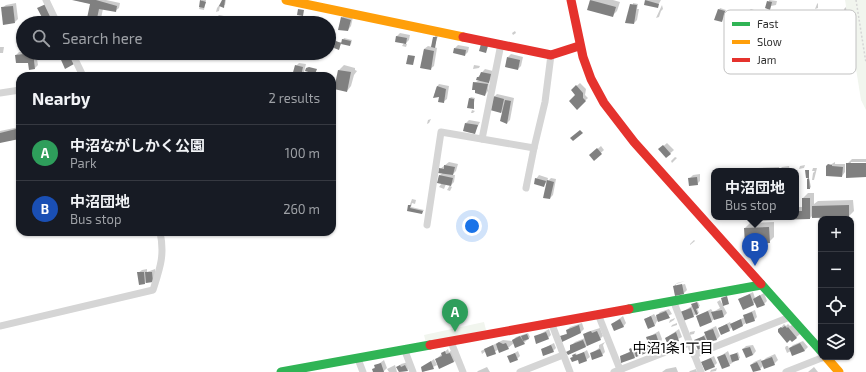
<!DOCTYPE html>
<meta charset="utf-8">
<style>
body{margin:0;font-family:"Exo 2","Noto Sans JP",sans-serif;background:#242831;color:#f1f3f6}
.controls{position:absolute;right:12px;bottom:12px;display:grid;overflow:hidden;border-radius:8px;box-shadow:0 1px 3px #0004}
.controls button{width:36px;height:36px;display:grid;place-items:center;padding:0;border:0;border-bottom:1px solid #363941;background:#171b24;color:#f1f3f6;font:20px sans-serif}
.you{position:absolute;left:472px;top:226px;width:14px;height:14px;margin:-10px;border:3px solid #fff;border-radius:50%;background:#1a73e8;box-shadow:0 0 0 6px #1a73e833}
.badge{display:grid;place-items:center;width:26px;height:26px;border-radius:50%;background:#797979;color:#fff;font-size:13px;font-weight:700}
.pin{position:absolute;translate:-50% -33px;filter:drop-shadow(0 1px 2px #0008)}
.pin::after{content:'';position:absolute;top:21px;width:14px;height:12px;background:inherit;clip-path:polygon(0 0,100% 0,50% 100%)}
.popup{position:absolute;left:711px;top:168px;width:88px;height:52px;box-sizing:border-box;display:grid;place-content:center;border-radius:8px;background:#171b24;filter:drop-shadow(0 1px 3px #0005);font-size:13px;white-space:nowrap;color:#9ea1a6}
.popup b{font-size:15px;color:#f1f3f6}
.popup::after{content:'';position:absolute;left:50%;top:100%;margin-left:-8px;border:8px solid transparent;border-top-color:#171b24}
.list{margin:0;padding:0;list-style:none}
h2{display:flex;justify-content:space-between;align-items:center;height:52px;margin:0;padding:0 16px;font-size:17px}
h2 small{font-size:13px;font-weight:400;color:#9ea1a6}
.list li{display:grid;grid-template-columns:26px 1fr auto;gap:12px;align-items:center;box-sizing:border-box;height:56px;padding:0 16px;border-top:1px solid #363941}
.list b{display:block;font-size:15px;white-space:nowrap}
.list p{margin:0;font-size:13px;white-space:nowrap;color:#9ea1a6}
.list em{font-size:13px;font-style:normal;color:#9ea1a6}
.icon{flex:none;width:22px;height:22px;fill:none;stroke:currentColor;stroke-width:2;stroke-linecap:round;stroke-linejoin:round}
.map{position:relative;flex:none;width:866px;height:372px;overflow:hidden}
.search{position:absolute;background:#171b24;box-shadow:0 1px 3px #0004;left:16px;top:16px;width:320px;height:44px;display:flex;align-items:center;gap:10px;box-sizing:border-box;padding:0 14px;border-radius:22px;color:#9ea1a6;font-size:15px}
.panel{position:absolute;background:#171b24;box-shadow:0 1px 3px #0004;left:16px;top:72px;width:320px;height:164px;border-radius:12px}
.map>svg:first-child{display:block}
.green{fill:#f1f5ee}
.shadow{fill:#0003}
.building{fill:#808080}
.lines{fill:none;stroke-linecap:round;stroke-linejoin:round}
.path{stroke:#d5d5d5;stroke-width:1.5;stroke-dasharray:2 2;stroke-linecap:butt}
.street{stroke:#d5d5d5;stroke-width:7}
.fast{stroke:#30b455;stroke-width:9}
.slow{stroke:#ff9f0a;stroke-width:9}
.jam{stroke:#e5322d;stroke-width:9}
.labels{text-anchor:middle;stroke-width:4;stroke-linejoin:round;paint-order:stroke}
.neighbourhood-label{font-size:14px;fill:#000;stroke:#fff}
.key{fill:#fff;stroke:#c1c1c1;stroke-width:1}
.key-label{font-size:11px;fill:#313131}
</style>
<div class="map">
<svg width="866" height="372" viewBox="0 0 866 372">
<rect width="100%" height="100%" fill="#fff"/>
<!-- green -->
<g class="green">
<polygon points="845,0 866,0 866,110 861,100"/>
<polygon points="484,322 486,330 426,343 424,335"/>
</g>
<!-- shadow -->
<g class="shadow">
<polygon points="74,0 106,0 120,3 119,8 115,11 103,9 100,23 87,23 92,4"/>
<polygon points="202,0 206,0 204,10 199,9"/>
<polygon points="223,0 226,0 225,5 220,6 219,11 216,12 217,8"/>
<polygon points="591,0 613,0 620,2 617,11 612,16 589,9"/>
<polygon points="646,0 661,0 657,7 645,4"/>
<polygon points="769,0 777,1 776,5 771,6 770,8"/>
<polygon points="16,3 18,19 15,22 2,8 6,5"/>
<polygon points="633,3 638,4 637,9 639,9 637,20 634,23"/>
<polygon points="818,3 818,8 815,9 817,4"/>
<polygon points="662,5 663,9 661,11 659,17 656,18"/>
<polygon points="846,7 847,16 845,18 844,9"/>
<polygon points="720,8 726,10 722,21 719,10"/>
<polygon points="751,9 760,12 752,21 745,19 747,12"/>
<polygon points="734,12 738,14 736,16 732,15"/>
<polygon points="345,14 353,17 351,26 348,30 342,18"/>
<polygon points="219,15 224,16 224,19 217,17"/>
<polygon points="848,19 848,25 846,26 845,21"/>
<polygon points="515,31 516,33 513,35 512,33"/>
<polygon points="400,33 410,35 409,40 405,44 407,44 406,47 402,46 404,43 396,41 397,36"/>
<polygon points="435,36 438,36 434,47 437,48 434,66 430,69 421,67 424,49 428,46 432,47"/>
<polygon points="344,38 352,40 351,44 350,45 341,43 339,49 336,42 342,42"/>
<polygon points="743,42 820,58 820,63 818,64 742,44"/>
<polygon points="458,45 469,47 468,52 465,55 455,48"/>
<polygon points="0,47 4,47 3,53 0,53"/>
<polygon points="19,52 36,53 38,65 35,68 29,62 16,55"/>
<polygon points="511,54 523,57 521,66 518,69 508,57"/>
<polygon points="299,63 306,64 303,76 293,76 296,66"/>
<polygon points="344,65 355,68 355,70 357,71 354,75 351,86 347,91 335,88 339,70"/>
<polygon points="474,65 480,66 479,68 473,69"/>
<polygon points="485,69 493,71 492,79 489,81 488,91 485,95 474,83 480,80 478,77"/>
<polygon points="580,83 586,89 585,95 588,98 577,108 577,95 572,90"/>
<polygon points="439,84 449,86 447,99 443,102 441,95 434,97 436,88"/>
<polygon points="497,94 514,98 510,120 507,123 503,113 491,109 494,97"/>
<polygon points="471,97 475,98 473,108 470,98"/>
<polygon points="472,110 475,111 473,113 471,113"/>
<polygon points="431,119 429,123 427,124 428,120"/>
<polygon points="469,120 480,122 474,133 466,123"/>
<polygon points="19,127 20,137 18,139 0,142 0,131"/>
<polygon points="667,143 674,150 666,157 660,149"/>
<polygon points="601,146 604,150 594,159 594,152"/>
<polygon points="675,157 677,158 672,163 671,161"/>
<polygon points="852,159 866,159 866,162 851,162 851,164 866,164 866,176 847,164"/>
<polygon points="449,162 458,164 456,171 452,175 455,175 454,182 450,186 452,187 450,191 447,190 450,185 446,184 444,189 439,187 442,183 440,175 443,173 440,169"/>
<polygon points="835,162 835,164 845,164 845,172 842,176 827,167"/>
<polygon points="805,165 804,168 799,169 800,166"/>
<polygon points="789,166 790,171 755,171 758,168 779,167 779,170 782,167"/>
<polygon points="813,168 817,168 814,180 812,180 813,173 815,171 812,171"/>
<polygon points="700,174 700,181 697,184 690,178 693,175"/>
<polygon points="539,175 548,178 547,182 551,178 556,179 553,195 550,198 548,181 544,185 536,179"/>
<polygon points="809,178 811,187 810,188 808,179"/>
<polygon points="808,193 814,193 814,204 818,201 853,200 854,211 849,216 813,215 810,218 779,217 796,217 796,207 803,207 803,198"/>
<polygon points="412,199 416,200 415,204 412,203 411,207 424,210 422,213 408,210"/>
<polygon points="774,222 774,237 769,242 745,228 750,223"/>
<polygon points="694,240 695,241 690,245 690,244"/>
<polygon points="147,269 147,272 155,269 155,278 152,281 145,283 138,273 142,270"/>
<polygon points="685,281 676,284 676,286 685,284 687,290 684,293 674,286 677,283"/>
<polygon points="753,292 755,298 764,293 767,301 764,304 756,302 753,304 739,299"/>
<polygon points="720,300 727,313 724,316 715,318 712,321 697,316 711,309 713,312 720,308 717,302"/>
<polygon points="698,302 700,306 697,308 699,313 684,320 681,313"/>
<polygon points="669,309 672,314 657,321 655,325 645,319 654,314 656,317 660,312"/>
<polygon points="755,310 757,317 754,320 747,322 743,325 732,327 729,330 719,328 730,322 731,324 745,317 748,313"/>
<polygon points="623,316 626,323 623,327 612,324"/>
<polygon points="675,318 674,320 669,323 670,320"/>
<polygon points="582,323 584,329 581,332 569,336 561,336 568,333 567,330 570,327"/>
<polygon points="677,323 677,325 671,327 672,325"/>
<polygon points="784,324 786,326 788,324 790,326 792,325 800,334 792,341 779,330"/>
<polygon points="716,326 720,336 717,339 710,341 707,344 695,341 706,334 705,333 708,330"/>
<polygon points="600,328 603,336 600,339 585,347 569,351 573,349 572,345 575,342 585,338 584,335 587,332"/>
<polygon points="549,329 551,335 548,338 535,337"/>
<polygon points="679,329 682,337 668,344 666,338"/>
<polygon points="659,331 662,339 661,342 648,352 634,357 621,356 631,351 633,346 635,349 649,342 647,338"/>
<polygon points="695,331 694,334 689,335 690,332"/>
<polygon points="528,333 530,337 524,343 514,343 508,348 499,349 488,356 486,351 482,354 481,351 503,340 512,341 516,337"/>
<polygon points="803,341 808,347 805,350 793,355 791,351 787,353 785,348 786,346 788,346 789,349 793,345"/>
<polygon points="605,342 603,345 605,352 602,355 591,354 599,348 599,345"/>
<polygon points="554,343 556,348 553,351 542,349"/>
<polygon points="753,345 756,351 753,355 743,349 746,346"/>
<polygon points="448,349 449,352 453,350 457,358 454,362 436,359"/>
<polygon points="587,350 590,357 586,360 571,358 574,354 576,353 577,356"/>
<polygon points="518,351 520,356 517,359 508,357"/>
<polygon points="728,351 730,356 738,352 740,358 729,365 719,357"/>
<polygon points="775,354 778,360 774,364 764,365 760,369 751,365 754,362 761,359 762,362 766,358"/>
<polygon points="714,356 717,363 714,366 702,362"/>
<polygon points="434,359 437,365 423,372 422,368"/>
<polygon points="384,360 387,368 383,372 374,372 373,369 376,366"/>
<polygon points="408,362 410,367 407,371 400,372 398,367 401,364"/>
<polygon points="395,365 397,372 389,372 387,369"/>
<polygon points="487,367 490,372 477,372 478,371"/>
<polygon points="676,367 678,372 662,372 666,369"/>
<polygon points="814,367 818,372 808,372"/>
<polygon points="717,368 716,371 710,372 711,370"/>
<polygon points="696,369 697,372 689,372 690,371"/>
</g>
<!-- building -->
<g class="building">
<polygon points="72,0 96,0 117,6 116,12 99,9 96,23 86,23 90,4"/>
<polygon points="200,0 206,2 204,8 199,7"/>
<polygon points="222,0 225,0 224,8 219,6"/>
<polygon points="590,0 616,7 613,17 587,10"/>
<polygon points="645,0 659,4 658,8 644,5"/>
<polygon points="767,1 772,2 770,10 765,8"/>
<polygon points="46,4 55,23 45,23 37,8"/>
<polygon points="630,4 637,5 634,24 625,23"/>
<polygon points="13,6 15,23 3,25 1,7"/>
<polygon points="298,9 304,10 303,16 297,15"/>
<polygon points="718,9 725,11 722,22 714,20"/>
<polygon points="746,12 758,15 757,19 753,18 752,22 744,20"/>
<polygon points="215,17 222,19 221,22 225,23 212,23"/>
<polygon points="341,17 351,20 348,31 338,30"/>
<polygon points="396,36 407,38 406,44 395,42"/>
<polygon points="433,37 437,37 435,48 431,47"/>
<polygon points="342,39 351,41 350,46 341,44"/>
<polygon points="336,41 341,43 339,50 334,48"/>
<polygon points="741,43 820,59 819,65 740,49"/>
<polygon points="481,44 488,46 486,53 479,51"/>
<polygon points="454,48 466,50 465,56 453,53"/>
<polygon points="424,49 434,51 431,70 420,68"/>
<polygon points="33,53 35,69 29,70 28,63 16,63 15,55"/>
<polygon points="58,53 69,53 74,64 65,69"/>
<polygon points="408,55 415,56 413,65 406,64"/>
<polygon points="507,57 520,60 518,70 505,67"/>
<polygon points="295,65 303,67 301,76 292,76"/>
<polygon points="309,67 317,69 315,74 305,71 306,68"/>
<polygon points="338,70 351,72 347,92 334,89"/>
<polygon points="481,72 491,74 489,83 476,80 477,77 479,77"/>
<polygon points="473,82 488,84 485,96 475,93 475,90 472,90"/>
<polygon points="576,85 583,93 583,98 586,101 577,110 569,101 575,95 571,90"/>
<polygon points="437,86 446,89 444,103 438,102 439,97 433,98"/>
<polygon points="493,96 504,99 501,113 490,110"/>
<polygon points="469,98 474,99 474,109 467,108"/>
<polygon points="505,100 511,101 507,124 500,121"/>
<polygon points="465,123 478,125 475,134 463,131"/>
<polygon points="16,129 19,139 0,143 0,133"/>
<polygon points="580,130 583,133 573,141 570,138"/>
<polygon points="663,145 671,154 666,158 658,149"/>
<polygon points="597,148 602,154 594,161 589,155"/>
<polygon points="846,163 866,163 866,177 846,178"/>
<polygon points="828,164 832,165 832,166 843,167 842,177 826,176 826,166"/>
<polygon points="444,165 455,167 453,175 438,173 439,168 444,169"/>
<polygon points="805,170 809,170 809,178 806,178"/>
<polygon points="439,175 453,178 451,186 437,183"/>
<polygon points="697,177 698,185 689,186 688,178"/>
<polygon points="535,178 546,181 544,187 534,184"/>
<polygon points="809,178 810,189 807,189 807,179"/>
<polygon points="547,180 554,182 550,199 543,198"/>
<polygon points="802,198 810,198 810,219 778,220 778,217 796,217 796,211 802,211"/>
<polygon points="408,205 411,205 410,208 423,211 422,214 407,211"/>
<polygon points="849,205 849,217 812,218 812,206"/>
<polygon points="750,217 775,217 775,220 750,221"/>
<polygon points="769,227 770,243 745,244 744,228"/>
<polygon points="137,272 144,272 145,284 139,285"/>
<polygon points="145,272 152,272 153,282 146,283"/>
<polygon points="682,284 684,294 675,296 673,286"/>
<polygon points="750,294 754,305 743,310 738,299"/>
<polygon points="760,295 765,305 757,308 753,299"/>
<polygon points="727,296 729,304 723,306 721,298"/>
<polygon points="697,302 699,308 696,309 698,314 696,315 691,304"/>
<polygon points="691,308 694,317 683,321 680,312"/>
<polygon points="722,310 724,317 714,320 711,312"/>
<polygon points="666,311 670,318 658,322 656,315"/>
<polygon points="708,311 712,322 700,327 696,316"/>
<polygon points="752,312 755,321 746,324 743,315"/>
<polygon points="651,316 655,326 648,329 644,319"/>
<polygon points="620,319 624,327 614,331 611,324"/>
<polygon points="741,319 743,326 733,331 730,324"/>
<polygon points="727,324 730,331 721,335 718,328"/>
<polygon points="579,325 581,333 562,342 560,336 567,334 566,330"/>
<polygon points="785,326 787,328 788,327 797,338 792,342 790,340 787,343 778,332 778,329 781,327 782,328"/>
<polygon points="713,329 717,340 708,342 704,332"/>
<polygon points="591,331 592,333 597,331 601,340 587,346 583,334"/>
<polygon points="546,332 549,339 536,344 534,336"/>
<polygon points="676,332 679,341 668,345 665,338"/>
<polygon points="527,334 529,339 523,341 521,336"/>
<polygon points="656,334 659,343 657,343 658,346 650,349 646,337"/>
<polygon points="520,336 525,344 515,348 512,340"/>
<polygon points="704,336 708,345 698,350 694,340"/>
<polygon points="583,340 586,347 568,355 566,352 570,350 570,345"/>
<polygon points="499,342 503,344 506,343 509,349 499,353 496,344"/>
<polygon points="800,343 805,351 792,356 789,348"/>
<polygon points="493,345 496,354 487,357 484,349"/>
<polygon points="551,345 554,352 543,356 541,349"/>
<polygon points="646,345 649,352 636,357 634,349"/>
<polygon points="750,347 753,355 746,358 742,349"/>
<polygon points="631,348 635,358 621,363 620,356 630,352 629,349"/>
<polygon points="600,349 603,356 592,360 590,353"/>
<polygon points="445,351 446,354 450,353 454,362 439,369 435,359 442,356 441,353"/>
<polygon points="584,352 587,361 579,364 578,360 572,362 570,358 573,357 572,355 575,354 576,355"/>
<polygon points="515,353 518,360 510,363 507,356"/>
<polygon points="737,353 739,360 732,362 730,355"/>
<polygon points="725,354 730,366 722,369 717,357"/>
<polygon points="772,357 775,365 764,369 761,361"/>
<polygon points="711,358 715,367 705,371 701,362"/>
<polygon points="431,361 434,369 422,372 421,367"/>
<polygon points="757,362 761,370 753,372 750,365"/>
<polygon points="381,363 384,372 373,372 372,369 375,368 374,365"/>
<polygon points="400,365 401,367 405,365 408,371 399,372 396,367"/>
</g>
<g class="lines">
<!-- path -->
<polyline class="path" points="856,0 866,63"/>
<!-- street -->
<g class="street">
<polyline points="46,0 57,23"/>
<polyline points="72,53 83,76"/>
<polyline points="0,93 20,90"/>
<polyline points="482,139 501,44"/>
<polyline points="526,188 534,148"/>
<polyline points="427,225 441,132 534,148 545,102 551,55"/>
<polyline points="673,300 701,372"/>
<polyline points="598,314 621,372"/>
<polyline points="551,322 570,372"/>
<path d="M0 326 153 290C160 268 165 255 160 232"/>
<polyline points="451,342 463,372"/>
<polyline points="405,351 413,372"/>
<polyline points="694,355 790,317"/>
<polyline points="358,359 363,372"/>
<polyline points="520,372 563,355"/>
<polyline points="614,372 689,343"/>
<polyline points="786,372 824,357"/>
</g>
<!-- fast -->
<g class="fast">
<polyline points="761,284 821,351"/>
<polyline points="629,309 761,285"/>
<polyline points="281,372 430,345"/>
</g>
<!-- slow -->
<g class="slow">
<polyline points="286,0 463,37"/>
<polyline points="826,357 839,372"/>
</g>
<!-- jam -->
<g class="jam">
<polyline points="571,0 583,57 591,79 604,103 634,142 761,284"/>
<polyline points="463,37 551,55 579,46"/>
<polyline points="430,345 629,309"/>
</g>
</g>
<g class="labels">
<!-- neighbourhood labels -->
<g class="neighbourhood-label">
<text x="673" y="353">中沼1条1丁目</text>
</g>
</g>
<!-- legend -->
<rect x="724" y="10" width="132" height="64" rx="6" class="key"/>
<rect x="732" y="22" width="18" height="4" fill="#30b455"/>
<rect x="732" y="40" width="18" height="4" fill="#ff9f0a"/>
<rect x="732" y="58" width="18" height="4" fill="#e5322d"/>
<g class="key-label">
<text x="757" y="28">Fast</text>
<text x="757" y="46">Slow</text>
<text x="757" y="64">Jam</text>
</g>
</svg>
<div class="controls">
<button>+</button>
<button>−</button>
<button><svg class="icon" aria-label="locate" viewBox="0 0 24 24"><circle cx="12" cy="12" r="6"/><path d="M12 2v4M12 18v4M2 12h4M18 12h4"/></svg></button>
<button><svg class="icon" aria-label="layers" viewBox="0 0 24 24"><path d="M12 4l9 5-9 5-9-5zM3 14l9 5 9-5"/></svg></button>
</div>
<div class="you"></div>
<div class="pin badge" style="left:455px;top:332px;background:#2e9e5b">A</div>
<div class="pin badge" style="left:755px;top:266px;background:#1a4fb4">B</div>
<div class="popup"><b>中沼団地</b>Bus stop</div>
<div class="search"><svg class="icon" aria-label="search" viewBox="0 0 24 24"><circle cx="10" cy="10" r="6"/><path d="M15 15l6 6"/></svg>Search here</div>
<section class="panel">
<h2>Nearby<small>2 results</small></h2>
<ul class="list">
<li><span class="badge" style="background:#2e9e5b">A</span><div><b>中沼ながしかく公園</b><p>Park</p></div><em>100 m</em></li>
<li><span class="badge" style="background:#1a4fb4">B</span><div><b>中沼団地</b><p>Bus stop</p></div><em>260 m</em></li>
</ul>
</section>
</div>
